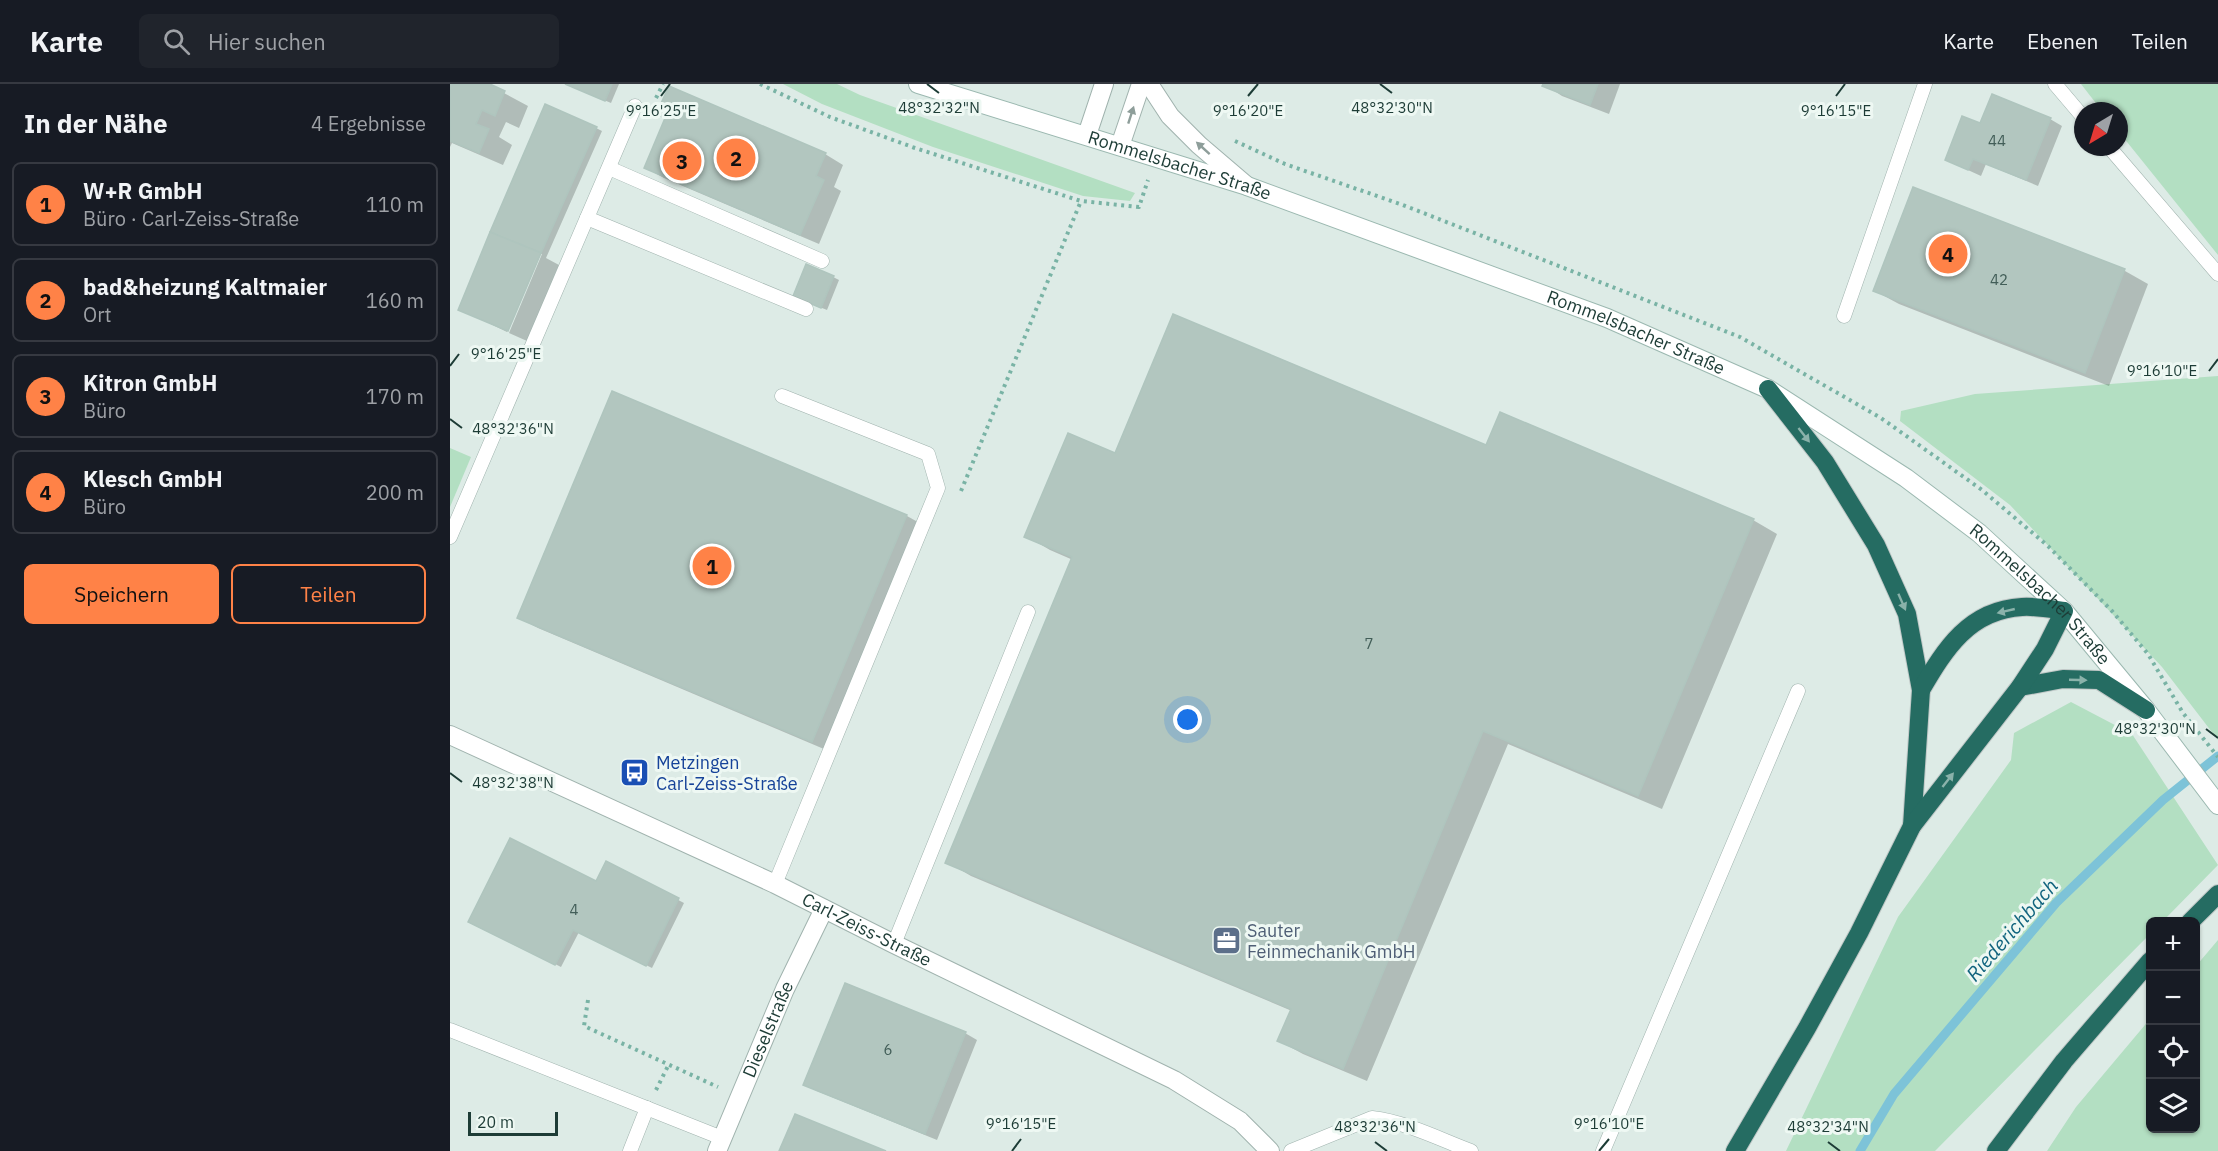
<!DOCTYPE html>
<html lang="de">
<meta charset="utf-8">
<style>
body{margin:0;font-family:"IBM Plex Sans",sans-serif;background:#20242c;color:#f1f3f6}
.controls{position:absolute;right:18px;bottom:18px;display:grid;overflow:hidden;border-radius:9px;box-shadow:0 2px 4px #0004}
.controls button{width:54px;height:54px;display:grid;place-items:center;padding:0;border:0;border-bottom:2px solid #363941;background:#171b24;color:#f1f3f6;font:30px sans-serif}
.compass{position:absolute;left:1624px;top:18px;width:54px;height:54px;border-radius:50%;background:#171b24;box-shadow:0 2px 4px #0004;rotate:218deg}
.scale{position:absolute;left:18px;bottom:15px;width:90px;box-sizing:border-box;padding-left:6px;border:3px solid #1d3c36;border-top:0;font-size:16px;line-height:21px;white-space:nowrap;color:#1d3c36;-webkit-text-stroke:4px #eef8f3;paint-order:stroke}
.you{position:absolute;left:738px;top:636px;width:21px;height:21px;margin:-15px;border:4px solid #fff;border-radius:50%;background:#1a73e8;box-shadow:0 0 0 9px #1a73e833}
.badge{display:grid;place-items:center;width:39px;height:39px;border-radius:50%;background:#ff8247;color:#111;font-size:20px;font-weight:700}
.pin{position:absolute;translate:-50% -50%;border:3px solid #fff;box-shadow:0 2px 6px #0006}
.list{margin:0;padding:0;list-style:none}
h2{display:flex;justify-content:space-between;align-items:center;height:78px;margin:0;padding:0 24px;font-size:26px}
h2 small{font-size:20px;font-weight:400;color:#9ea1a6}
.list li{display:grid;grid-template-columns:39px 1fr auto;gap:18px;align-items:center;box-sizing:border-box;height:84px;margin:0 12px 12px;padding:0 12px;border:2px solid #363941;border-radius:9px}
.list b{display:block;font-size:22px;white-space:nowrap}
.list p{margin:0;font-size:20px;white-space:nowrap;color:#9ea1a6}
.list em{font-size:20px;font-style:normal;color:#9ea1a6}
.actions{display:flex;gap:12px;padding:18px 24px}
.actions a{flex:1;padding:14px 0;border:2px solid #ff8247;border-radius:9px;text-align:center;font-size:21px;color:#ff8247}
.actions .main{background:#ff8247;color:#111}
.icon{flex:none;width:33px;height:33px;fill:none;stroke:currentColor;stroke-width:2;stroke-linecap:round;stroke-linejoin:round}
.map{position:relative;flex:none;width:1768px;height:1067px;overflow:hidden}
header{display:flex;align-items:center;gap:36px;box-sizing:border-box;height:84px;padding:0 30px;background:#171b24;border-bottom:2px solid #363941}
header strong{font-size:28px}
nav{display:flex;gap:33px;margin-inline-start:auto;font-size:21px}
.search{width:420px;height:54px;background:#20242c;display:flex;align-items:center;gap:15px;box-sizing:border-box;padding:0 21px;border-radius:9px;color:#9ea1a6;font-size:22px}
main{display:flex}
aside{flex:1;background:#171b24}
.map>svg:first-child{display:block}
.green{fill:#b3dfc2}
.shadow{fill:#0003}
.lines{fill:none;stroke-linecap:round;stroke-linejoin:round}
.stream{stroke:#7dc3d8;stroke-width:9}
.building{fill:#b2c6bf;stroke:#afc5be;stroke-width:1.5}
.lane-casing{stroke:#a0b3ae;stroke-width:15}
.street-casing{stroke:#a0b3ae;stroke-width:20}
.secondary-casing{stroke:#9bb8b0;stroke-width:20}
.highway-casing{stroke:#c0c8c7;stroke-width:20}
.path{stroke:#79b3a5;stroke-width:4;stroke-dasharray:3 4.5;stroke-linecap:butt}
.lane{stroke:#fff;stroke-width:14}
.street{stroke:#fff;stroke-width:18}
.secondary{stroke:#fff;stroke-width:18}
.highway{stroke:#256c62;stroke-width:18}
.oneway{fill:#8e9e9a}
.oneway2{fill:#8ab2aa}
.ticks{fill:none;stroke:#1d3c36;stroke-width:2}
.labels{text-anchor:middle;stroke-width:6;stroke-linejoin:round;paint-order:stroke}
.number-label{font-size:15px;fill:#425e58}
.street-label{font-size:18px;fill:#1d3c36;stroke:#eef8f3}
.transit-label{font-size:18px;fill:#164399;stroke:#eef8f3;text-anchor:start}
.service-label{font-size:18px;fill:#4e5e75;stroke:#eef8f3;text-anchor:start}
.water-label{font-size:20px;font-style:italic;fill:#11647e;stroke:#eef8f3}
.ticks-label{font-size:15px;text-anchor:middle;fill:#1d3c36;stroke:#eef8f3;stroke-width:6;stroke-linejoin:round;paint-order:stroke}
</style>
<header>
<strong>Karte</strong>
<div class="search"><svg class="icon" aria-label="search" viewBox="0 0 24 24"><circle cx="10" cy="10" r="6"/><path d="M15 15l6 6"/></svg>Hier suchen</div>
<nav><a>Karte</a><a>Ebenen</a><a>Teilen</a></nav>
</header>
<main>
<aside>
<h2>In der Nähe<small>4 Ergebnisse</small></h2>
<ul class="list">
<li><span class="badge">1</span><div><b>W+R GmbH</b><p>Büro · Carl-Zeiss-Straße</p></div><em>110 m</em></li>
<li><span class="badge">2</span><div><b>bad&amp;heizung Kaltmaier</b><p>Ort</p></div><em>160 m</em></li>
<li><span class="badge">3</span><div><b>Kitron GmbH</b><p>Büro</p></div><em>170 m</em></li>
<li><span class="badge">4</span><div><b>Klesch GmbH</b><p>Büro</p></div><em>200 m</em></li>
</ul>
<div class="actions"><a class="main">Speichern</a><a>Teilen</a></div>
</aside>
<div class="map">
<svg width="1768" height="1067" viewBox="0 0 1768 1067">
<rect width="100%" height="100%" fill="#ddebe6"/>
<!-- green -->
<g class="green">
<polygon points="333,0 387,0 410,11 685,109 680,117 633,112 483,63 372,20"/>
<polygon points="1631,0 1768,0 1768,171 1669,48 1669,27 1652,27"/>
<polygon points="1768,292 1768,656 1712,583 1560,421 1450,337 1451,327 1525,310"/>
<polygon points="0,364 21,373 0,423"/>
<polygon points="1621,618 1682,650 1768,781 1713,837 1700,838 1700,850 1485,1067 1336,1067 1448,833 1561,676 1564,649"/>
<polygon points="1768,856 1768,1067 1597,1067 1626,1023 1700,935 1700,1044 1746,1044 1746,882"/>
</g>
<!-- shadow -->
<g class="shadow">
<polygon points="0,0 37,0 78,22 69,44 56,38 49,53 62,61 53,81 2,59 0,63"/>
<polygon points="116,0 169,0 161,19"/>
<polygon points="1094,0 1170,0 1159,30 1112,12"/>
<polygon points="1600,35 1612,42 1588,102 1536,80 1531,92 1496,76 1531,41"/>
<polygon points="146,44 152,47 96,174 109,181 77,257 59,249 92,170 89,170 57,248 10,225"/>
<polygon points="375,70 393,81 384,103 391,107 369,160 214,94 196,84"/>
<polygon points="1464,105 1675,187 1698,200 1659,302 1449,220 1425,207"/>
<polygon points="383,193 389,196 377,226 350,215"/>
<polygon points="163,309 457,432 475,442 381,668 88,544 69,534"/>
<polygon points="1037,363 1303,436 1327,450 1212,725 1058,660 917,997 853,970 829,957 842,927 521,792 497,778 623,476 600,466 576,452 666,371"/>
<polygon points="157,779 234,819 202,884 129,848 111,883 26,840 146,800"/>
<polygon points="515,949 527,956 487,1056 367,1007 355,1000"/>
</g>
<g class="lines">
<!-- stream -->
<polyline class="stream" points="1410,1067 1444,1010 1606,819 1713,716 1768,672"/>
</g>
<!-- building -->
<g class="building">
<polygon points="0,0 40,0 55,7 45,32 32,26 26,40 39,45 29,69 0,57"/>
<polygon points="115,0 162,0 155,17"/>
<polygon points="1093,0 1148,0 1140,21 1092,2"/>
<polygon points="219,2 376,69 366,92 374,96 350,151 194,84 215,34 206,30"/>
<polygon points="1542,10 1601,34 1576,96 1523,75 1518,86 1495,76 1512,32 1530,39"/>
<polygon points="95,20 147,43 91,169 40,148"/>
<polygon points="1463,103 1675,185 1635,289 1423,207"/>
<polygon points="40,148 91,169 58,247 8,226"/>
<polygon points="356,180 384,192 371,224 343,212"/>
<polygon points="723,230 1036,361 1050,328 1304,435 1188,712 1033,647 893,985 827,957 841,925 495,779 622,473 574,453 618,349 665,369"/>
<polygon points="162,307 457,431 362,658 67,534"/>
<polygon points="60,754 146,797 156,777 229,814 196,882 123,846 105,881 18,838"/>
<polygon points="395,899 516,948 475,1050 353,1001"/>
<polygon points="345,1030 436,1067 329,1067"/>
</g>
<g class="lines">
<defs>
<g id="lane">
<polyline points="1605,0 1633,33"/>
<polyline points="1659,63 1768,190"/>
<polyline points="159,84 372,177"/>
<polyline points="137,134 356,225"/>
<polyline points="1394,232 1475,0"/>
<polyline points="0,453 185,22"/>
<polyline points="325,800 488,404 478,370 332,312"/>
<polyline points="444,860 578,528"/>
<polyline points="0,946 272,1054"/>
<polyline points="180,1067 197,1024"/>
<path d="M841 1067 922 1034C956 1038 989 1055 1021 1067"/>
<polyline points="1153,1067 1348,607"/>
</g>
<g id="street">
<polyline points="699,0 720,32 749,61 797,102"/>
<polyline points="637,51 654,0"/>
<polyline points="670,62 691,0"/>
<path id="s1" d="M0 651 325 800 444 860 724 996 790 1037 820 1067"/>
<path id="s2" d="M267 1067 335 905 374 825"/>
</g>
<g id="secondary">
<path id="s3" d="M468 0 797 102 1157 234 1318 305 1456 394 1529 449 1614 527 1696 626 1768 721"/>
</g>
<g id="highway">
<polyline points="1318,305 1375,378 1426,461 1457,530 1471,606 1462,742"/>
<polyline points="1570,603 1613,595 1649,596 1696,626"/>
<polyline points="1740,838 1768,810"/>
<path d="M1285 1067 1357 944 1409 849 1462 742 1570 603 1595 565 1614 527C1601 525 1586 522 1572 523 1519 526 1495 565 1471 606"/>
<polyline points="1546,1067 1614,977 1700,877"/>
</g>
</defs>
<!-- lane casing -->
<use href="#lane" class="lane-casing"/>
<!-- street casing -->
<use href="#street" class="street-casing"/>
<!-- secondary casing -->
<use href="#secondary" class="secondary-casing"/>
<!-- highway casing -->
<use href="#highway" class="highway-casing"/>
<!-- path -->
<g class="path">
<polyline points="310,0 380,33 465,64 631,117 689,123 698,96"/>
<polyline points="206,14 213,0"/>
<polyline points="785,57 835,80 953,121 1290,253 1431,334 1532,406 1598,462 1662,527 1698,570 1733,629 1768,673"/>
<polyline points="511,407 631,117"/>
<polyline points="138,916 134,942 268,1003"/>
<polyline points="206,1006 219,980"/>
</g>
<!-- lane -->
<use href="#lane" class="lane"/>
<!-- street -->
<use href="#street" class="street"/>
<!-- secondary -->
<use href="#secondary" class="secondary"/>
<!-- highway -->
<use href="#highway" class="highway"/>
</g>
<!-- one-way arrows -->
<defs><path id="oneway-solid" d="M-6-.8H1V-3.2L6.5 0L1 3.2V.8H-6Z" transform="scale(1.5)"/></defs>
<g class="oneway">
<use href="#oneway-solid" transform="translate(681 31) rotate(-72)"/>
<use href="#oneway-solid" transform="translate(753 64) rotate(-138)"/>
</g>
<g class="oneway2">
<use href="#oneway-solid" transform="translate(1354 351) rotate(52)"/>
<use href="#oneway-solid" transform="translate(1452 518) rotate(66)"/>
<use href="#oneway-solid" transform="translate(1556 527) rotate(167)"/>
<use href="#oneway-solid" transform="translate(1628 596) rotate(2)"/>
<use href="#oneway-solid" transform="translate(1498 696) rotate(-52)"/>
</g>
<!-- ticks -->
<path class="ticks" d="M477 0 489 9M930 0 942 9M211 12 220 0M798 12 808 0M1386 12 1395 0M0 282 9 270M1759 287 1768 275M0 335 12 344M1756 645 1768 654M0 689 12 698M925 1058 937 1067M1378 1058 1390 1067M562 1067 571 1055M1149 1067 1159 1055"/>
<!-- icons -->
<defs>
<symbol id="bus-square" viewBox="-11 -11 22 22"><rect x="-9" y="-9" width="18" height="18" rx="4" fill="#1a4fb4" stroke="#eef8f3"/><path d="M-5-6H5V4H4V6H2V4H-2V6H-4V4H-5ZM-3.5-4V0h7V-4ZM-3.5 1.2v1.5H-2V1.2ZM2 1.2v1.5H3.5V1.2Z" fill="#fff"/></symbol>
<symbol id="office-square" viewBox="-11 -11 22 22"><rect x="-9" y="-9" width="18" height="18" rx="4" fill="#5c6f8a" stroke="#eef8f3"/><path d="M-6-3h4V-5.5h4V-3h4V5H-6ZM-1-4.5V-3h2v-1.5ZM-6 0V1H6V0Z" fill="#fff"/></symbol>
</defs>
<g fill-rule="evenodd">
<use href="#bus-square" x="168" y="672" width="33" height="33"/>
<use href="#office-square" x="760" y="840" width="33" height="33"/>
</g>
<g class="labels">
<!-- number labels -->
<g class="number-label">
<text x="1547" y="62">44</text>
<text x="1549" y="201">42</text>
<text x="919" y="565">7</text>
<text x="124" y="831">4</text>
<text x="438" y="971">6</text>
</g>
<!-- street labels -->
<g class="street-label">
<text dy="6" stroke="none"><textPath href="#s3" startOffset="274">Rommelsbacher Straße</textPath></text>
<text dy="6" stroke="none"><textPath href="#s3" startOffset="760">Rommelsbacher Straße</textPath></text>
<text dy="6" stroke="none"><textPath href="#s3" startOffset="1246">Rommelsbacher Straße</textPath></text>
<text dy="6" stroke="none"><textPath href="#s1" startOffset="460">Carl-Zeiss-Straße</textPath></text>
<text dy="6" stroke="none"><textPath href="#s2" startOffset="132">Dieselstraße</textPath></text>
</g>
<!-- transit labels -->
<g class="transit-label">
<text x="206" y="685">Metzingen<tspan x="206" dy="21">Carl-Zeiss-Straße</tspan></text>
</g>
<!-- service labels -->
<g class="service-label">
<text x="797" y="853">Sauter<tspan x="797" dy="21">Feinmechanik GmbH</tspan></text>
</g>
<!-- water labels -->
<g class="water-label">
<text transform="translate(1562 846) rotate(-49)" y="7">Riederichbach</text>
</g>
</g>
<g class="ticks-label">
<text x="942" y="29">48°32'30"N</text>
<text x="489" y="29">48°32'32"N</text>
<text x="211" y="32">9°16'25"E</text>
<text x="798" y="32">9°16'20"E</text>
<text x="1386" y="32">9°16'15"E</text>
<text x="56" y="275">9°16'25"E</text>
<text x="1712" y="292">9°16'10"E</text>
<text x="63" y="350">48°32'36"N</text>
<text x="1705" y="650">48°32'30"N</text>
<text x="63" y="704">48°32'38"N</text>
<text x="571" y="1045">9°16'15"E</text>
<text x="1159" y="1045">9°16'10"E</text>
<text x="925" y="1048">48°32'36"N</text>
<text x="1378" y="1048">48°32'34"N</text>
</g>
</svg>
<div class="controls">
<button>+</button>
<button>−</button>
<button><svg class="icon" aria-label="locate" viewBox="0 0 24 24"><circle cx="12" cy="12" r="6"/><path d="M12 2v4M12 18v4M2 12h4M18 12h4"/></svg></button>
<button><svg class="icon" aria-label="layers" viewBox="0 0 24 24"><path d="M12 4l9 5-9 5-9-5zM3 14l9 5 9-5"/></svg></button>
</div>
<svg class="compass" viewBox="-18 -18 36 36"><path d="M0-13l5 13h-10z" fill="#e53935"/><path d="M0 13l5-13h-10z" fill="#9ea1a6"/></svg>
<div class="scale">20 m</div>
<div class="you"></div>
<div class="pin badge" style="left:262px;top:482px">1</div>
<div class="pin badge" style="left:286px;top:74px">2</div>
<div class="pin badge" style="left:232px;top:77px">3</div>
<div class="pin badge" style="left:1498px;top:170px">4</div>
</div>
</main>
